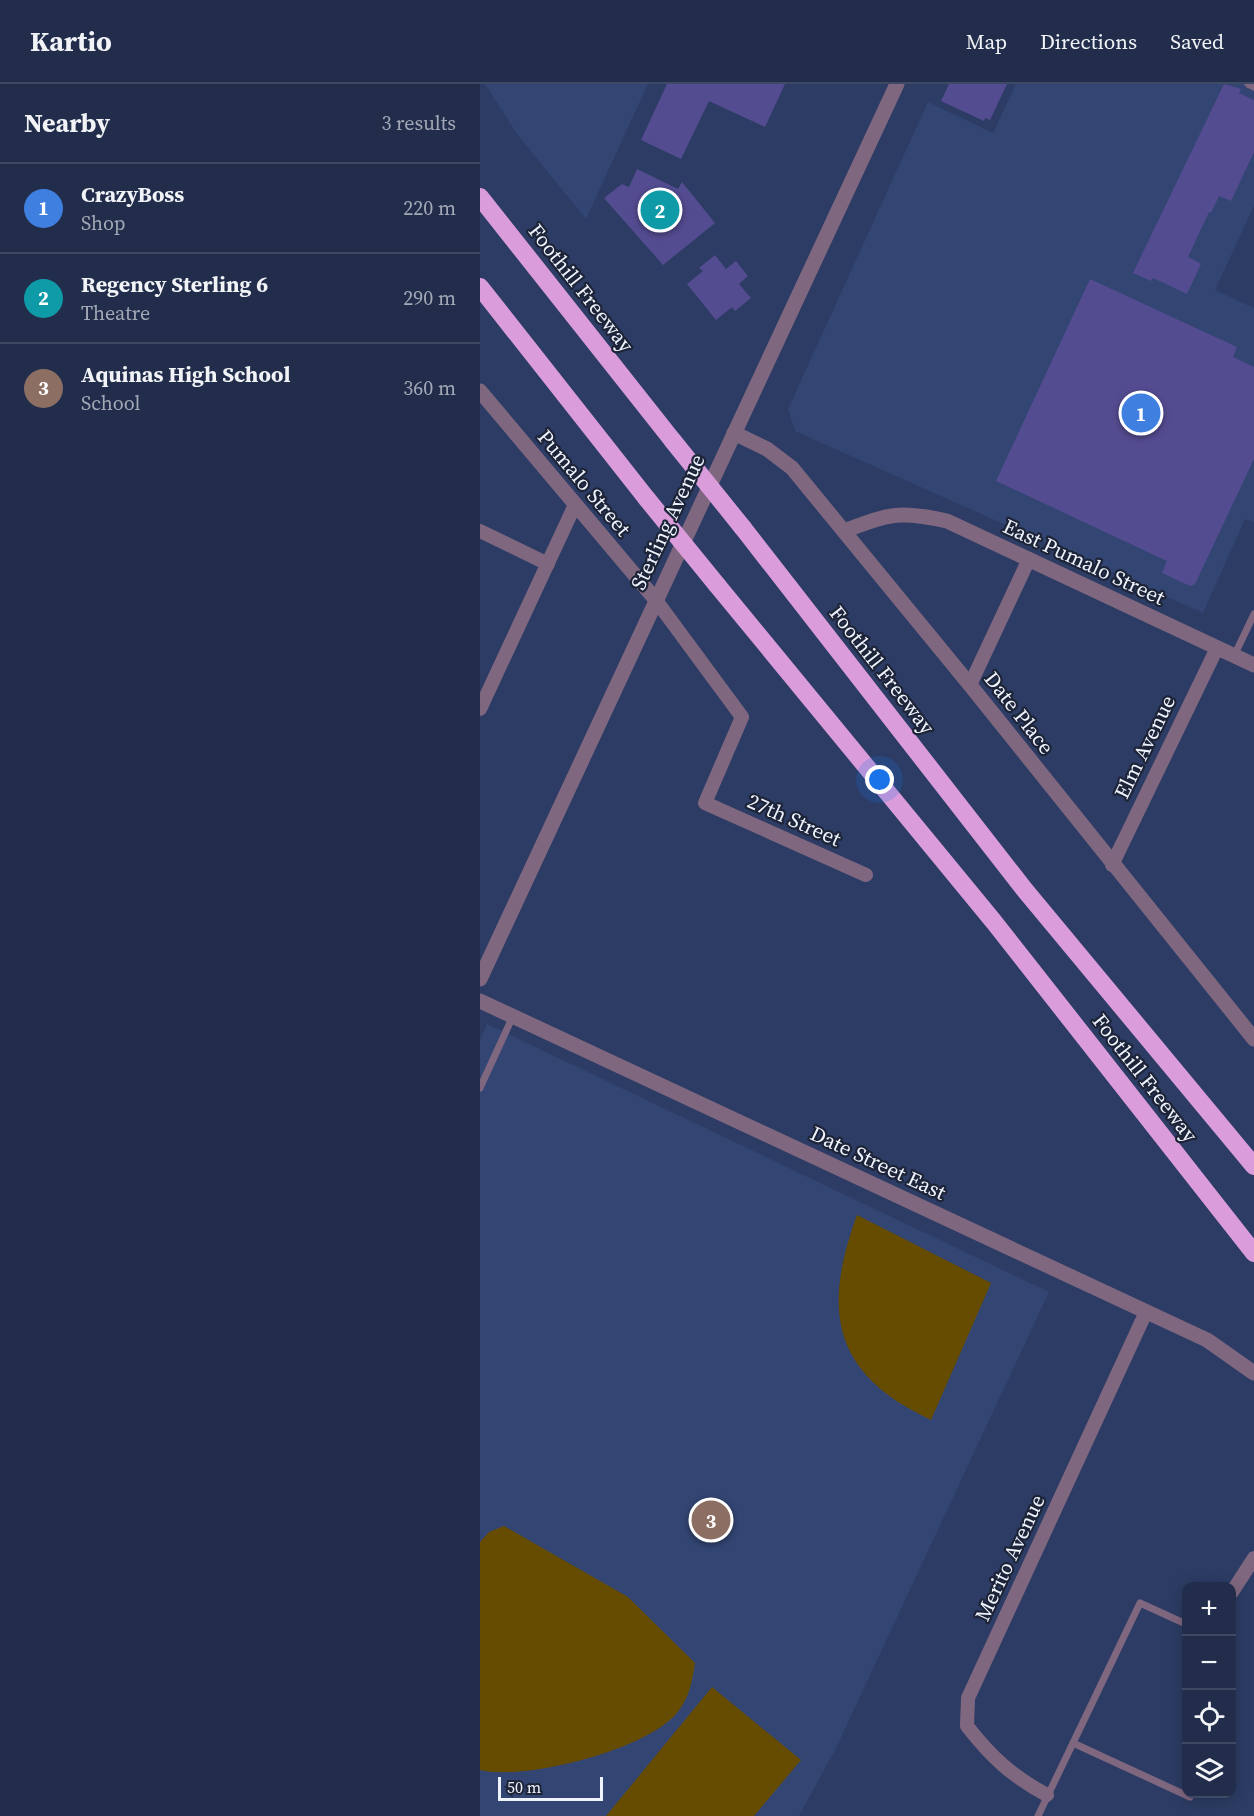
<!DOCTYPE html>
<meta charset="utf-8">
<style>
body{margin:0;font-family:"Source Serif 4",serif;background:#2d3955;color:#f1f3f6}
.controls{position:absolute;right:18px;bottom:18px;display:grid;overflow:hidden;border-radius:12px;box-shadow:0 3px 15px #0003}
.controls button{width:54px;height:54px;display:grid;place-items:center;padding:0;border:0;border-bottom:2px solid #3e4963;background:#212d4b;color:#f1f3f6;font:30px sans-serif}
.scale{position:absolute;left:18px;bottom:15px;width:105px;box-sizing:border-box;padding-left:6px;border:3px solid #eff3fe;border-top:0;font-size:16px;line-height:21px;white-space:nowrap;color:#eff3fe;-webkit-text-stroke:4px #1d2437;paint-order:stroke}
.you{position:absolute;left:400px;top:696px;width:21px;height:21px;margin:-15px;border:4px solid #fff;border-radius:50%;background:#1a73e8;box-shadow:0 0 0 9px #1a73e833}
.badge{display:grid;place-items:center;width:39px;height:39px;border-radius:50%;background:#d6ab8b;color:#fff;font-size:20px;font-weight:700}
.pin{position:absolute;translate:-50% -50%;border:3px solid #fff;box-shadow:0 2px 6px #0006}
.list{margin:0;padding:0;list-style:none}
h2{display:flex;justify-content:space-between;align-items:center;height:78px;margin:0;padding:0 24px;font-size:26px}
h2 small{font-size:20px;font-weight:400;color:#a2a8b5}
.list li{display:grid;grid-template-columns:39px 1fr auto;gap:18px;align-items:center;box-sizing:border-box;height:90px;padding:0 24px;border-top:2px solid #3e4963}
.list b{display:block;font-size:22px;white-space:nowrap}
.list p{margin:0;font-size:20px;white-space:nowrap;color:#a2a8b5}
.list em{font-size:20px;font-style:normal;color:#a2a8b5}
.icon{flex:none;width:33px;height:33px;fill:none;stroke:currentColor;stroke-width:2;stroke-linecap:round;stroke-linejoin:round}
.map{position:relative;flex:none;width:774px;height:1732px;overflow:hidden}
header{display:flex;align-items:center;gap:36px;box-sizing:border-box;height:84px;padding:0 30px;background:#212d4b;border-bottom:2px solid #3e4963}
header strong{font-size:28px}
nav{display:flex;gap:33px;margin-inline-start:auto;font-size:21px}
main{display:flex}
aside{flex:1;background:#212d4b}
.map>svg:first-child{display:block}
.built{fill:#334573}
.green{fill:#664c00}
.building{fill:#544c91}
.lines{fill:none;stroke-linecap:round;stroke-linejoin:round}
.service{stroke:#806780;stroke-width:7}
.minor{stroke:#806780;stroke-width:14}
.tertiary{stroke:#806780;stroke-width:15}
.motorway{stroke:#da9cda;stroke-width:18}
.motorway-bridge{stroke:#da9cda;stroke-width:18}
.labels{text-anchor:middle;stroke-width:4.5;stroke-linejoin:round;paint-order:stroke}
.street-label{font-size:21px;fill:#eff3fe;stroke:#1d2437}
</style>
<header>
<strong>Kartio</strong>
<nav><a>Map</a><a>Directions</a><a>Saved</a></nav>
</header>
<main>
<aside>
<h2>Nearby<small>3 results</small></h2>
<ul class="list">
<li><span class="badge" style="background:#3f7fe0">1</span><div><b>CrazyBoss</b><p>Shop</p></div><em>220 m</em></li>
<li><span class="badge" style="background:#0f9aa8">2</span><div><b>Regency Sterling 6</b><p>Theatre</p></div><em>290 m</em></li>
<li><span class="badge" style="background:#8d6e63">3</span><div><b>Aquinas High School</b><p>School</p></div><em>360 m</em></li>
</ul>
</aside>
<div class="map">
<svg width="774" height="1732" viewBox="0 0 774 1732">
<rect width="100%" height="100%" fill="#2c3c64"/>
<!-- built -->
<g class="built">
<polygon points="5,0 168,0 106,135 37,50"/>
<polygon points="536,0 774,0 774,122 735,206 774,224 774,438 765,435 723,529 315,347 308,325 448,18 513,49"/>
<polygon points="7,940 569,1208 356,1664 319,1732 0,1732 0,956"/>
</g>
<!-- green -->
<g class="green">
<path d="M377 1131 511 1199 451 1336C352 1290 342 1227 377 1131Z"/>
<path d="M24 1442 148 1513 215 1579C212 1599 209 1615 196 1630 165 1666 45 1697 0 1686V1458L9 1448Z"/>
<polygon points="232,1603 321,1676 274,1732 126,1732"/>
</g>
<!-- building -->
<g class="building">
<polygon points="187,0 305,0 285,43 229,17 201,75 161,56"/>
<polygon points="469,0 527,0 510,36 505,34 504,37 461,17"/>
<polygon points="744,0 761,5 759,9 774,16 774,68 751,117 739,112 731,129 729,128 708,173 721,180 707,210 673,194 671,197 653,189"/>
<polygon points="157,85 198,105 202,98 235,139 183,181 124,114 142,100 149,103"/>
<polygon points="235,171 246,185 256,177 268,192 259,200 271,214 255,227 252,223 236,236 207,200 223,187 219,184"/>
<polygon points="610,195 757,263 753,273 774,283 774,375 715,500 710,502 682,489 687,477 516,397"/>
</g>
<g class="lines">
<!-- service -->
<g class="service">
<polyline points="768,0 774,3"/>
<polyline points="754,572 774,530"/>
<polyline points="0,1004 33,932"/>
<polyline points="706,1540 660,1519 593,1659 710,1713"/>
<polyline points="558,1732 593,1659"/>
</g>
<!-- minor -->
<g class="minor">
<polyline points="0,447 68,480"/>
<polyline points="175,515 262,633 225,719 386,791"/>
<polyline points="490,601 549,475"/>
<polyline points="0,625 94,423"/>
<polyline points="632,781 737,564"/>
<polyline points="752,1508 774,1474"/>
<path d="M567 1711C532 1692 512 1674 487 1642L488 1614 666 1228"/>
</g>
<!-- tertiary -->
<g class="tertiary">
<polyline points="0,307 175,515"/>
<polyline points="254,349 287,365 312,384 490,601 774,955"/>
<path d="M364 447C410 430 418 426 467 437L774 581"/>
<polyline points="0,895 417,0"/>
<polyline points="0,917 727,1256 774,1289"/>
</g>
<!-- motorway -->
<g class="motorway">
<polyline points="0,113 193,357"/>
<polyline points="0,203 167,415"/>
<polyline points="263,444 544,805 774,1082"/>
<polyline points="237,501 514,838 774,1169"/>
</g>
<!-- motorway-bridge -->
<g class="motorway-bridge">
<polyline points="193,357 263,444"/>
<polyline points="167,415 237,501"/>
</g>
</g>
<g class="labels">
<!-- street labels -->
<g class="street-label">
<text transform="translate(101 204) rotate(52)" y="7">Foothill Freeway</text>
<text transform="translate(104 399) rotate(50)" y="7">Pumalo Street</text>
<text transform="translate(188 438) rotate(-65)" y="7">Sterling Avenue</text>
<text transform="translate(604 478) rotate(25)" y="7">East Pumalo Street</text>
<text transform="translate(402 586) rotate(52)" y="7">Foothill Freeway</text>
<text transform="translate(539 629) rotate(52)" y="7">Date Place</text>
<text transform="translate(665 663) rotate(-64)" y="7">Elm Avenue</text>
<text transform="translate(314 736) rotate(24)" y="7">27th Street</text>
<text transform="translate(665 994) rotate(52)" y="7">Foothill Freeway</text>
<text transform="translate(398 1079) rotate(25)" y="7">Date Street East</text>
<text transform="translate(530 1474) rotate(-65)" y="7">Merito Avenue</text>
</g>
</g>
</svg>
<div class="controls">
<button>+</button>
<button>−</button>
<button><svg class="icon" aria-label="locate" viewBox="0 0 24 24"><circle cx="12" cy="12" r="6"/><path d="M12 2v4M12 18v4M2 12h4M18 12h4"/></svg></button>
<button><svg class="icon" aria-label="layers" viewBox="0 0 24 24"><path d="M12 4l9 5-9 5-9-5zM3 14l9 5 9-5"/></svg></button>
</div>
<div class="scale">50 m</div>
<div class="you"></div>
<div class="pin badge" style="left:661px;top:329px;background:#3f7fe0">1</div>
<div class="pin badge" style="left:180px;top:126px;background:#0f9aa8">2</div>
<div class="pin badge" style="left:231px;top:1436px;background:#8d6e63">3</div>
</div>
</main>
